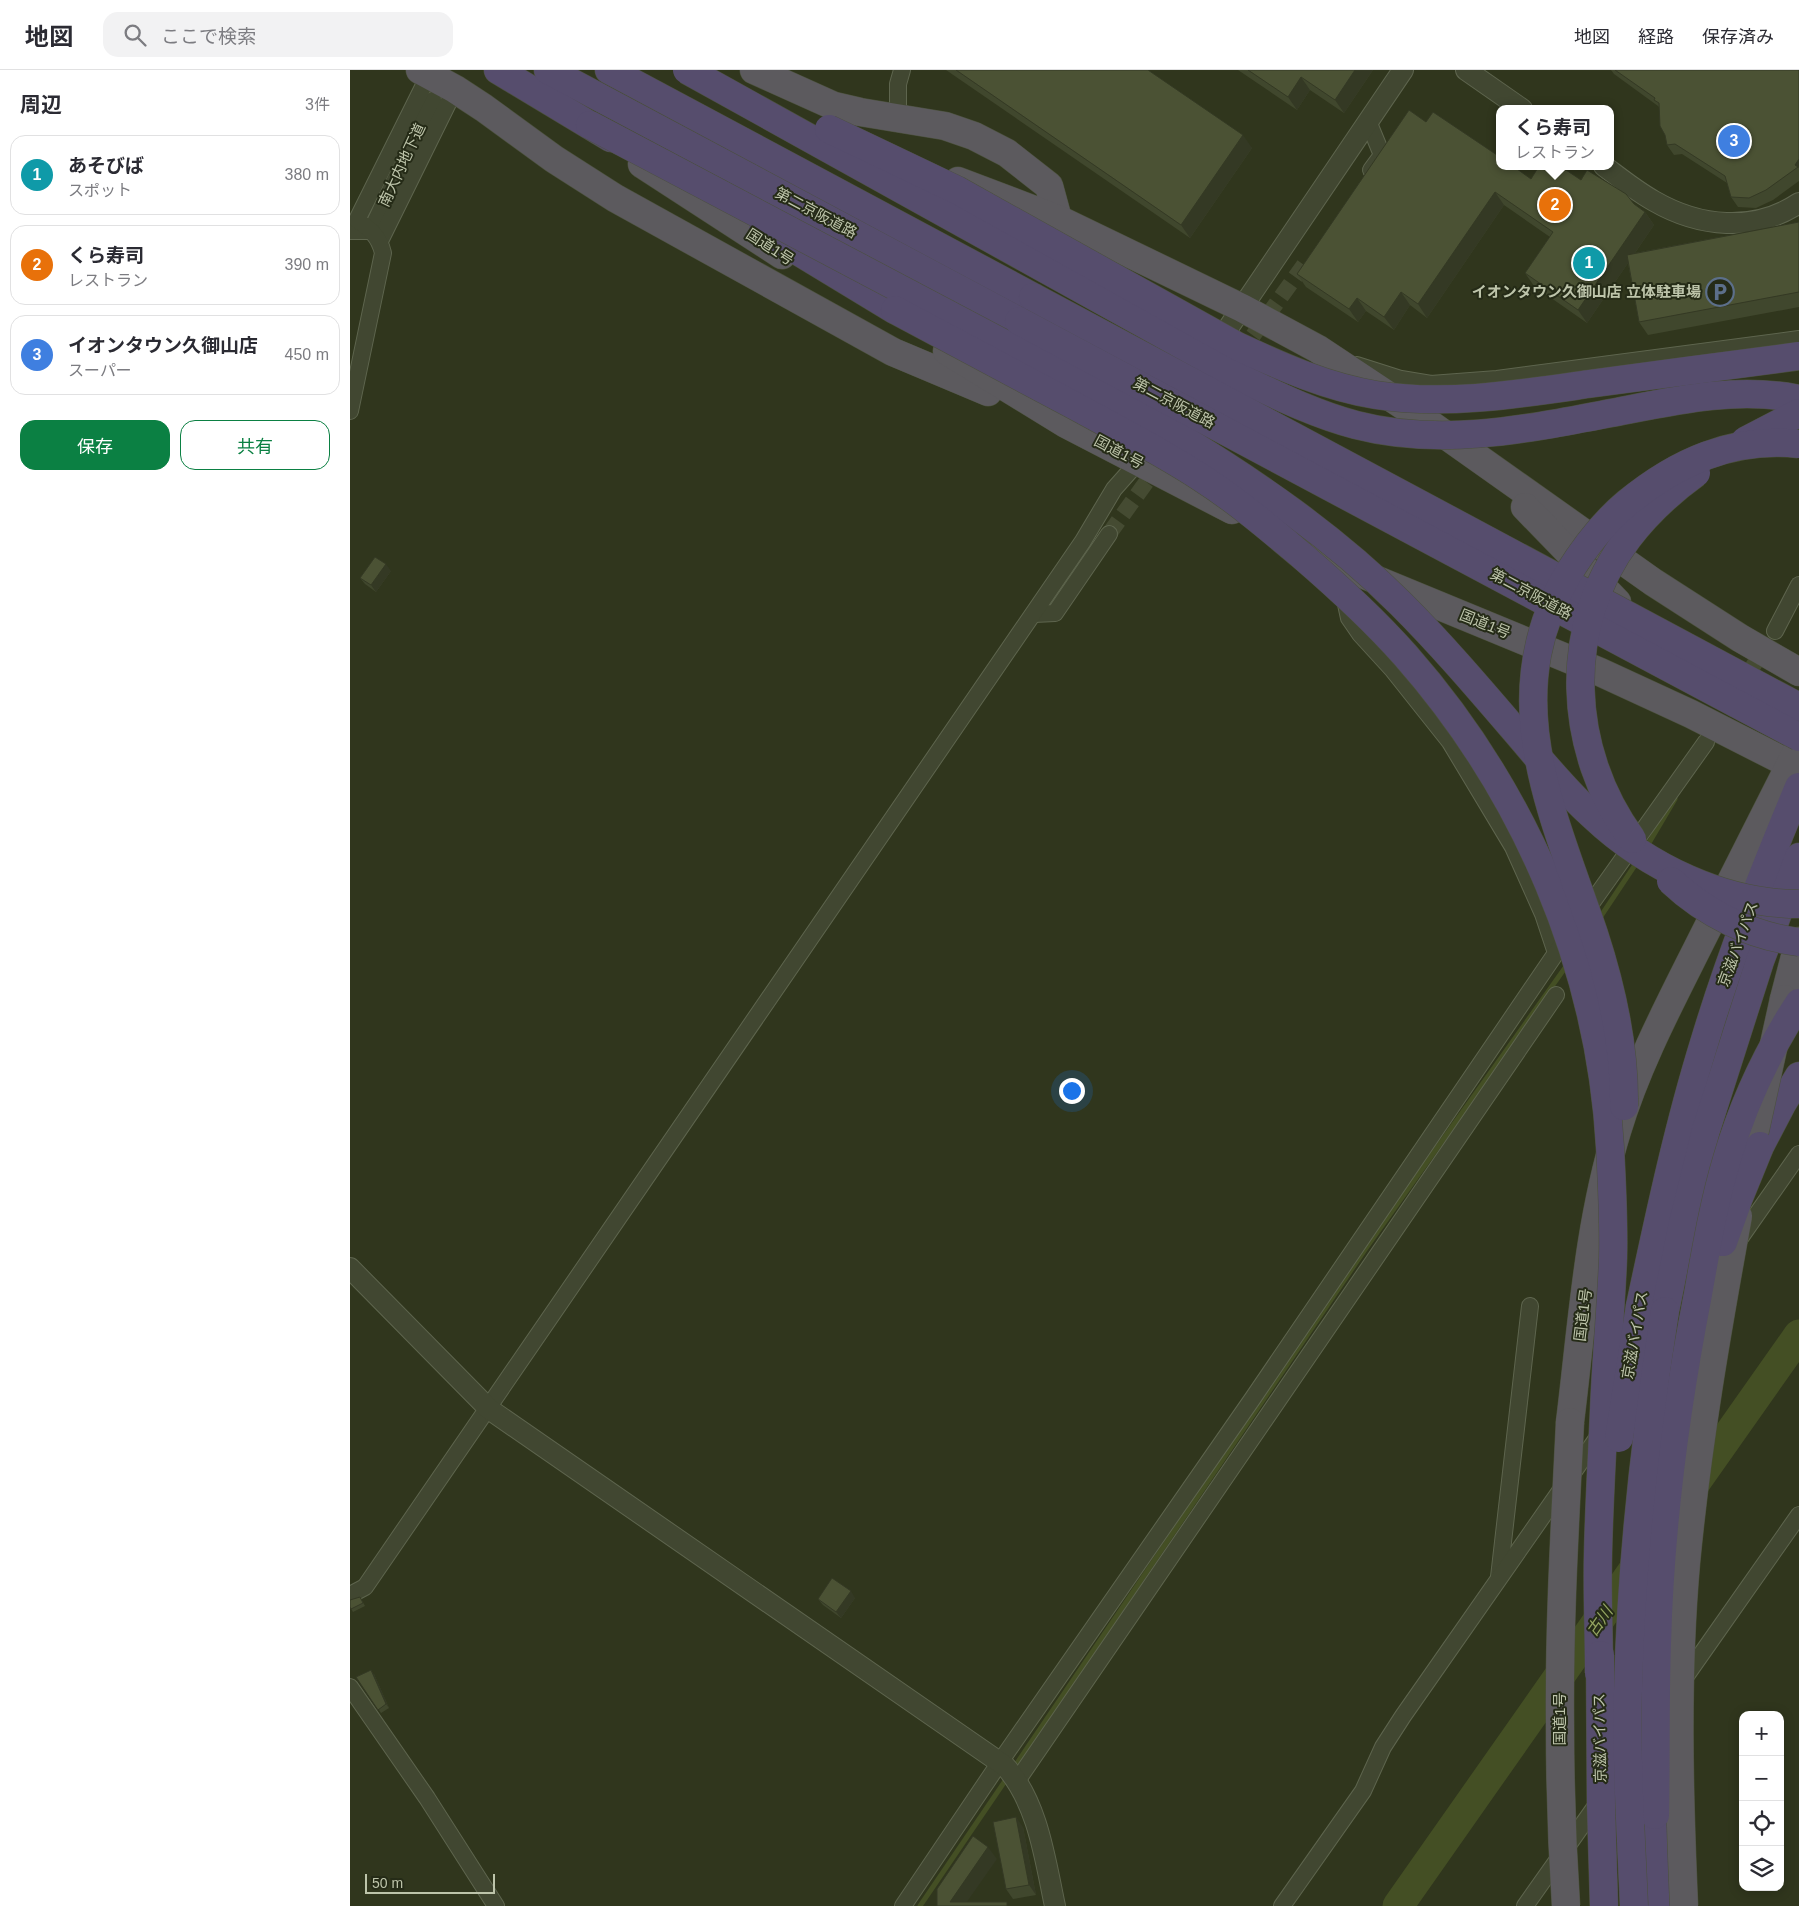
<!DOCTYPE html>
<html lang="ja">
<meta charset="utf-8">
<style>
body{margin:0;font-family:Arial,"Noto Sans JP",sans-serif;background:#f2f2f3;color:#2b2b33}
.controls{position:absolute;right:15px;bottom:15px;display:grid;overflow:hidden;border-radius:10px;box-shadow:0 2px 12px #0003}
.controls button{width:45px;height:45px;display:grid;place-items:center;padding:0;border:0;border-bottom:1px solid #e1e1e2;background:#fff;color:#2b2b33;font:25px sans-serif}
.scale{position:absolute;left:15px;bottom:12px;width:130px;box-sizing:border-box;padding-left:5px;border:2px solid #bdc4aa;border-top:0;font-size:14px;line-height:18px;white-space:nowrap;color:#bdc4aa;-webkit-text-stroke:4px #252b17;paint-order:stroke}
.you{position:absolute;left:721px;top:1020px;width:18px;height:18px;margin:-12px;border:4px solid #fff;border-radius:50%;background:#1a73e8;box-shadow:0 0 0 8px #1a73e833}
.badge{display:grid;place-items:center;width:32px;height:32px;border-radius:50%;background:#0b8043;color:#fff;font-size:16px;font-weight:700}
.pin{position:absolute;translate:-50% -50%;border:2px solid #fff;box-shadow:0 1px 5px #0006}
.popup{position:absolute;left:1146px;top:35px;width:118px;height:65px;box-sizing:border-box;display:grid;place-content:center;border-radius:10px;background:#fff;filter:drop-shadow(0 1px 4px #0005);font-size:16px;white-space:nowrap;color:#7c7c81}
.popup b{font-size:19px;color:#2b2b33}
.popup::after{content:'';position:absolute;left:50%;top:100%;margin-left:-10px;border:10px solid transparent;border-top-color:#fff}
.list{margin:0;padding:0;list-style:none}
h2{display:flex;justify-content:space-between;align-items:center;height:65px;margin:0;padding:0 20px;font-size:21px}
h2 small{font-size:16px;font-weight:400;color:#7c7c81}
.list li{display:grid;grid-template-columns:32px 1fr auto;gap:15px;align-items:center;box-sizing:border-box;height:80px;margin:0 10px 10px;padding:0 10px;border:1px solid #e1e1e2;border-radius:15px}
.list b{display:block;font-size:19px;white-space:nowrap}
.list p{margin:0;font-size:16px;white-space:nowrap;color:#7c7c81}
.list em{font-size:16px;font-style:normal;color:#7c7c81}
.actions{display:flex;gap:10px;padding:15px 20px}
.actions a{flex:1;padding:11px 0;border:1px solid #0b8043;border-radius:15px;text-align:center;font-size:18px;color:#0b8043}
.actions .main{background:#0b8043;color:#fff}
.icon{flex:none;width:28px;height:28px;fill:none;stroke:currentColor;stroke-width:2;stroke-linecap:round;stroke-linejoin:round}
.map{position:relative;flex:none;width:1449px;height:1836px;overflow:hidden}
header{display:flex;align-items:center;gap:30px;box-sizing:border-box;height:70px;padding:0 25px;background:#fff;border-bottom:1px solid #e1e1e2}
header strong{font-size:24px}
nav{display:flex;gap:28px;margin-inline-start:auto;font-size:18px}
.search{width:350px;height:45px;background:#f2f2f3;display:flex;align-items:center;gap:12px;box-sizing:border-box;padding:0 18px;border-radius:15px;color:#7c7c81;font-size:19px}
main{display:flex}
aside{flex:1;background:#fff}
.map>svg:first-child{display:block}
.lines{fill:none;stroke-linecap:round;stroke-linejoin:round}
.stream{stroke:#444f24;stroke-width:5}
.river{stroke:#444f24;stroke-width:31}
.minor-tunnel{stroke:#454b32;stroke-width:16;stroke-dasharray:16 8;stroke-linecap:butt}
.minor-casing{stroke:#5e654e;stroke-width:18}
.tertiary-casing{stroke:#5e654e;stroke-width:22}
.trunk-casing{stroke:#4b513c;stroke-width:29}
.motorway-casing{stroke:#4b513c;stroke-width:29}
.minor{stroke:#414731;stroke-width:16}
.tertiary{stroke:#414731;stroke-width:20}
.trunk{stroke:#5c5a5e;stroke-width:28}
.motorway{stroke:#564d6d;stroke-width:28}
.trunk-bridge-casing{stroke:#4b513c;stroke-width:29;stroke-linecap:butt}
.motorway-bridge-casing{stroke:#4b513c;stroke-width:29;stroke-linecap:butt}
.trunk-bridge{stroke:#5c5a5e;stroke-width:28}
.motorway-bridge{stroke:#564d6d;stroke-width:28}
.wall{fill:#40472d}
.shaded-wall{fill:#343924}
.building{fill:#4b5234;stroke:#343924}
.labels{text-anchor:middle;stroke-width:4;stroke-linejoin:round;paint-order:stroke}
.street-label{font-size:15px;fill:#bdc4aa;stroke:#252b17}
.poi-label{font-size:15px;font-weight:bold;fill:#bdc4aa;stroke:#252b17;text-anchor:end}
.water-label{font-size:16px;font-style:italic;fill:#95a661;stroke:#252b17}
</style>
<header>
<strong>地図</strong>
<div class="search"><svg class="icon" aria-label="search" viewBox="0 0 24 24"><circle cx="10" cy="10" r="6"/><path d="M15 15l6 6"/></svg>ここで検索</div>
<nav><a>地図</a><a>経路</a><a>保存済み</a></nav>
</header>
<main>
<aside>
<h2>周辺<small>3件</small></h2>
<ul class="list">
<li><span class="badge" style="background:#0f9aa8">1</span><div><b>あそびば</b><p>スポット</p></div><em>380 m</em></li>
<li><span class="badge" style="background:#e8710a">2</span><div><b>くら寿司</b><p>レストラン</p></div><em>390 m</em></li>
<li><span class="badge" style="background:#3f7fe0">3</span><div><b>イオンタウン久御山店</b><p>スーパー</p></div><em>450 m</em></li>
</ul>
<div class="actions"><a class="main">保存</a><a>共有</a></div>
</aside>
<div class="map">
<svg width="1449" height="1836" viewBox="0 0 1449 1836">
<rect width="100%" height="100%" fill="#30361d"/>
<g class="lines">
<!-- stream -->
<g class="stream">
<polyline points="1296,778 1325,729"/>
<polyline points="1249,849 1287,792"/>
<polyline points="663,1699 1016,1178 1217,895"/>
<polyline points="570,1836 657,1708"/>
</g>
<!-- river -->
<g class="river">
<polyline points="1337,1424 1449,1265"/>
<polyline points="1048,1836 1293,1487"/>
</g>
<!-- minor-tunnel -->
<g class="minor-tunnel">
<polyline points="889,285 954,195"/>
<polyline points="759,464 810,393"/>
<polyline points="1361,663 1417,574"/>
</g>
<defs>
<g id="minor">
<polyline points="548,49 548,14 552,0"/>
<polyline points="1018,51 1032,85 1021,100"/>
<polyline points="0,161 21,161 83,30"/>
<polyline points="30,171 105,19"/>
<polyline points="1007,295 1051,309 1081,314 1147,309 1449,269"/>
<path d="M0 341 33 183C29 166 21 160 7 150L79 5"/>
<polyline points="994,525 999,548 1010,564 1042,599 1100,672 1163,777 1193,844 1206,883"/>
<polyline points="684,544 705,543 759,464"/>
<polyline points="1425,561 1449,515"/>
<polyline points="1388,1171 1449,1084"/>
<polyline points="1149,1507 1180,1236"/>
<polyline points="0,1525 15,1517 733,471 764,419 788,392"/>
<polyline points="1331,1613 1449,1445"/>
<polyline points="0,1617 77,1728 146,1836"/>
<polyline points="667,1711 1206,925"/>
<polyline points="553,1836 650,1692 903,1328 1206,883 1356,672"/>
<polyline points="932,1836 1013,1721 1033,1677 1053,1646 1250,1364"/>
<polyline points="1175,1836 1250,1730"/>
</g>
<g id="tertiary">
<polyline points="1116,0 1172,39"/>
<path d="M1254 96C1270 108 1286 121 1304 131 1349 157 1404 163 1449 133"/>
<polyline points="864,279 1053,0"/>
<path d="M0 1198 139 1339 655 1696C688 1733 695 1789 705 1836"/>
</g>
<g id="trunk">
<polyline points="70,0 105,19 134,38 204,89 265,128 543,282 638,322"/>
<polyline points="404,0 484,36 510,42 595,56 624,66 657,83 699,116 708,149"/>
<polyline points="292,94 432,185"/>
<polyline points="608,111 708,149 892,238 968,279 1063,342 1303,512 1390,568 1449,602"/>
<polyline points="597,281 716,354 882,440"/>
<polyline points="1175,437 1267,532"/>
<polyline points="941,469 988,494 1250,602 1341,644 1449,699"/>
<polyline points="1434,929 1449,871"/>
<path d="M1220 1352C1232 1255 1238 1155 1267 1061 1287 995 1320 933 1351 871 1383 807 1416 743 1448 679"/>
</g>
<g id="motorway">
<polyline points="148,0 261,68"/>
<polyline points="198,0 669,251"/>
<polyline points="259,0 683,227"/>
<polyline points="413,160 545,240"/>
<polyline points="1410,1076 1432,1034 1449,1006"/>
<path d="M1290 1236C1309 1147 1328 1057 1355 970 1381 884 1414 801 1449 717"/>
<polyline points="1315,1241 1333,1153 1356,1060 1410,891 1449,787"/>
<polyline points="1305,1745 1306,1836"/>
</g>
</defs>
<!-- minor casing -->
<use href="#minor" class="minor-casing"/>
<!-- tertiary casing -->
<use href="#tertiary" class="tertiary-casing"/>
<!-- trunk casing -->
<use href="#trunk" class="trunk-casing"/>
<!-- motorway casing -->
<use href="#motorway" class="motorway-casing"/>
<!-- minor -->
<use href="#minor" class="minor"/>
<!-- tertiary -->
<use href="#tertiary" class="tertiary"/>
<!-- trunk -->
<use href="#trunk" class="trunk"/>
<!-- motorway -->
<use href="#motorway" class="motorway"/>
<defs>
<g id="trunk-bridge">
<polyline points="1396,1101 1434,929"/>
<path d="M1216 1836C1212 1776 1210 1715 1210 1655 1209 1554 1215 1453 1220 1352"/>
<path d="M1334 1836C1329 1722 1326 1607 1336 1493 1347 1376 1367 1261 1388 1146"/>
</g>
<g id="motorway-bridge">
<path d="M337 0 897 311C932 328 968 345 1006 355 1091 377 1177 359 1261 343 1323 331 1386 316 1449 329"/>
<path d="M240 55 823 363C904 412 984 467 1051 534 1090 573 1126 615 1162 657 1188 687 1213 719 1243 746 1297 797 1374 834 1449 834"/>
<path d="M479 59 607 120 887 276C932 297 977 317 1026 325 1096 336 1169 324 1238 314 1308 305 1379 295 1449 286"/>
<polyline points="683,227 1449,637"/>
<path d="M545 240C605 272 665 304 725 336 767 359 810 381 850 407 886 430 919 458 951 485 987 516 1023 549 1055 585 1175 721 1250 896 1260 1077 1262 1114 1264 1151 1263 1188 1261 1239 1256 1289 1254 1340 1252 1388 1249 1436 1248 1484 1247 1524 1249 1564 1249 1603"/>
<polyline points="669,251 1449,667"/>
<polyline points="1395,371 1449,343"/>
<path d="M1282 769C1217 681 1211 556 1278 468 1297 443 1321 421 1346 403"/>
<path d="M1321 811C1356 844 1401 866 1449 872"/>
<path d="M1274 1036C1275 978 1262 919 1244 864 1203 743 1145 627 1218 504 1234 478 1253 453 1277 433 1327 392 1382 367 1449 374"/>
<polyline points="1373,1172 1388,1130 1410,1076"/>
<polyline points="1269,1368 1290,1236"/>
<polyline points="1250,1585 1251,1735 1254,1836"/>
<path d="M1305 1745C1306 1688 1305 1630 1307 1573 1310 1457 1326 1337 1348 1224 1356 1179 1364 1132 1377 1089 1393 1034 1418 981 1449 933"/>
<path d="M1284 1836C1281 1764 1276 1692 1278 1621 1281 1493 1295 1367 1315 1241"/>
</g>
</defs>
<!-- trunk-bridge casing -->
<use href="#trunk-bridge" class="trunk-bridge-casing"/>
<!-- motorway-bridge casing -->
<use href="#motorway-bridge" class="motorway-bridge-casing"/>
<!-- trunk-bridge -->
<use href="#trunk-bridge" class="trunk-bridge"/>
<!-- motorway-bridge -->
<use href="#motorway-bridge" class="motorway-bridge"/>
</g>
<!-- wall -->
<g class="wall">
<polygon points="596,0 798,0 902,78 840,168"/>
<polygon points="888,0 1023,0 994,43 960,20 947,40"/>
<polygon points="1261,0 1449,0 1449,111 1423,130 1406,138 1388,137 1381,127 1377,113 1332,84 1324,85 1317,75 1309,37 1308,36 1264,4"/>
<polygon points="1076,52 1181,109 1284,134 1295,142 1304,155 1285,183 1449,152 1449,237 1298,265 1289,252 1278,193 1237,253 1184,216 1175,203 1200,167 1154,135 1077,248 1060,235 1044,260 1016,241 1008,252 956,217 947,204"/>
<polygon points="41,501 26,522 15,514 10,508"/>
<polygon points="10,1527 15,1536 3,1542 0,1537"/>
<polygon points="505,1528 491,1548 473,1535 468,1529"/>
<polygon points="24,1604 39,1638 31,1643 6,1607"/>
<polygon points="673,1757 686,1825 663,1829 656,1819"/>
</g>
<!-- shaded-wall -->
<g class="shaded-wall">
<polygon points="1005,0 1023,0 994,43 985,30"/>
<polygon points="951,7 960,20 947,40 938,27"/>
<polygon points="893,65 902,78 840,168 831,155"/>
<polygon points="1449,89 1449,98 1445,95"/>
<polygon points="1145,122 1154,135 1077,248 1068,234"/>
<polygon points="1295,142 1304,155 1237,253 1228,240"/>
<polygon points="1051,222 1060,235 1044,260 1034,247"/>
<polygon points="1007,228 1016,241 1008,252 999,239"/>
<polygon points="36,494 41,501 26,522 21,515"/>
<polygon points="501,1521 505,1528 491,1548 486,1542"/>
<polygon points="21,1600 24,1604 39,1638 36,1634"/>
<polygon points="666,1747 673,1757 686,1825 679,1815"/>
<polygon points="638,1777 647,1789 614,1836 600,1832"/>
</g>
<!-- building -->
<g class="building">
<polygon points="606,0 798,0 893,65 831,155"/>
<polygon points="898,0 1005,0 985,30 951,7 938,27"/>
<polygon points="1265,0 1449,0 1449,89 1445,95 1448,97 1416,120 1399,128 1381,127 1375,106 1325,74 1317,75 1315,65 1310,56 1309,33 1304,30 1305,28"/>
<polygon points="1059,40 1076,52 1083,42 1150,87 1150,96 1163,96 1181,109 1189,96 1210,96 1231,110 1237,100 1276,124 1284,134 1295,142 1228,240 1175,203 1203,162 1145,122 1068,234 1051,222 1034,247 1007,228 999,239 947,204"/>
<polygon points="1449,152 1449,222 1289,252 1277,185"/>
<polygon points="25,487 36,494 21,515 10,508"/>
<polygon points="482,1508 501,1521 486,1542 468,1529"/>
<polygon points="10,1527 13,1533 1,1539 0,1537 0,1530"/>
<polygon points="21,1600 36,1634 28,1640 6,1607"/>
<polygon points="666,1747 679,1815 656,1819 643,1752"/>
<polygon points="623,1766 638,1777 600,1832 657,1832 657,1836 587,1836 587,1819"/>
</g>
<!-- icons -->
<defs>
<symbol id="parking-ring" viewBox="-11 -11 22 22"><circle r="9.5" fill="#252b17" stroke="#5c6f8a" stroke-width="1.5"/><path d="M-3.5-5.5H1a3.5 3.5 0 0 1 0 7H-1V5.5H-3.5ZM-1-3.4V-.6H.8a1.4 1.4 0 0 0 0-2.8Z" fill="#5c6f8a"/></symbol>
</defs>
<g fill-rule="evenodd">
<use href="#parking-ring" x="1354" y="206" width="32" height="32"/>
</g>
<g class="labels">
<!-- street labels -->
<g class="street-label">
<text transform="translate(52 95) rotate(-65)" y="5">南大内地下道</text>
<text transform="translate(466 143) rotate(28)" y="5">第二京阪道路</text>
<text transform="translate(420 177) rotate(33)" y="5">国道1号</text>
<text transform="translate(824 333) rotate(28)" y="5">第二京阪道路</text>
<text transform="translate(769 382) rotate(28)" y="5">国道1号</text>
<text transform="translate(1181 524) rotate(28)" y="5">第二京阪道路</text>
<text transform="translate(1135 554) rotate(22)" y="5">国道1号</text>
<text transform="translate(1388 874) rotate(-70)" y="5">京滋バイパス</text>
<text transform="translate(1233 1245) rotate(-83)" y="5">国道1号</text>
<text transform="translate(1285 1265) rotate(-80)" y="5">京滋バイパス</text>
<text transform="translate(1210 1649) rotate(-90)" y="5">国道1号</text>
<text transform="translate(1250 1668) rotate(-91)" y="5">京滋バイパス</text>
</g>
<!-- poi labels -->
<g class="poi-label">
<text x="1351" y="227">イオンタウン久御山店 立体駐車場</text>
</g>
<!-- water labels -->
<g class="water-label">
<text transform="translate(1249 1551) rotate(-55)" y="6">古川</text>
</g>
</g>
</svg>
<div class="controls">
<button>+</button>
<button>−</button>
<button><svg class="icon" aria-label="locate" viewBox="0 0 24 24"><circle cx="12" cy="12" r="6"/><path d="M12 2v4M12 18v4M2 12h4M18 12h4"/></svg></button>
<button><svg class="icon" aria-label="layers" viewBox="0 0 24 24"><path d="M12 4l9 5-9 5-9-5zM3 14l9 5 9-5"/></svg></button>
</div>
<div class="scale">50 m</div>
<div class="you"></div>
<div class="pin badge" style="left:1239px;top:193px;background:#0f9aa8">1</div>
<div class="pin badge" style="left:1205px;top:135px;background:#e8710a">2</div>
<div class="popup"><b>くら寿司</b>レストラン</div>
<div class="pin badge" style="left:1384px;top:71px;background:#3f7fe0">3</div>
</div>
</main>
